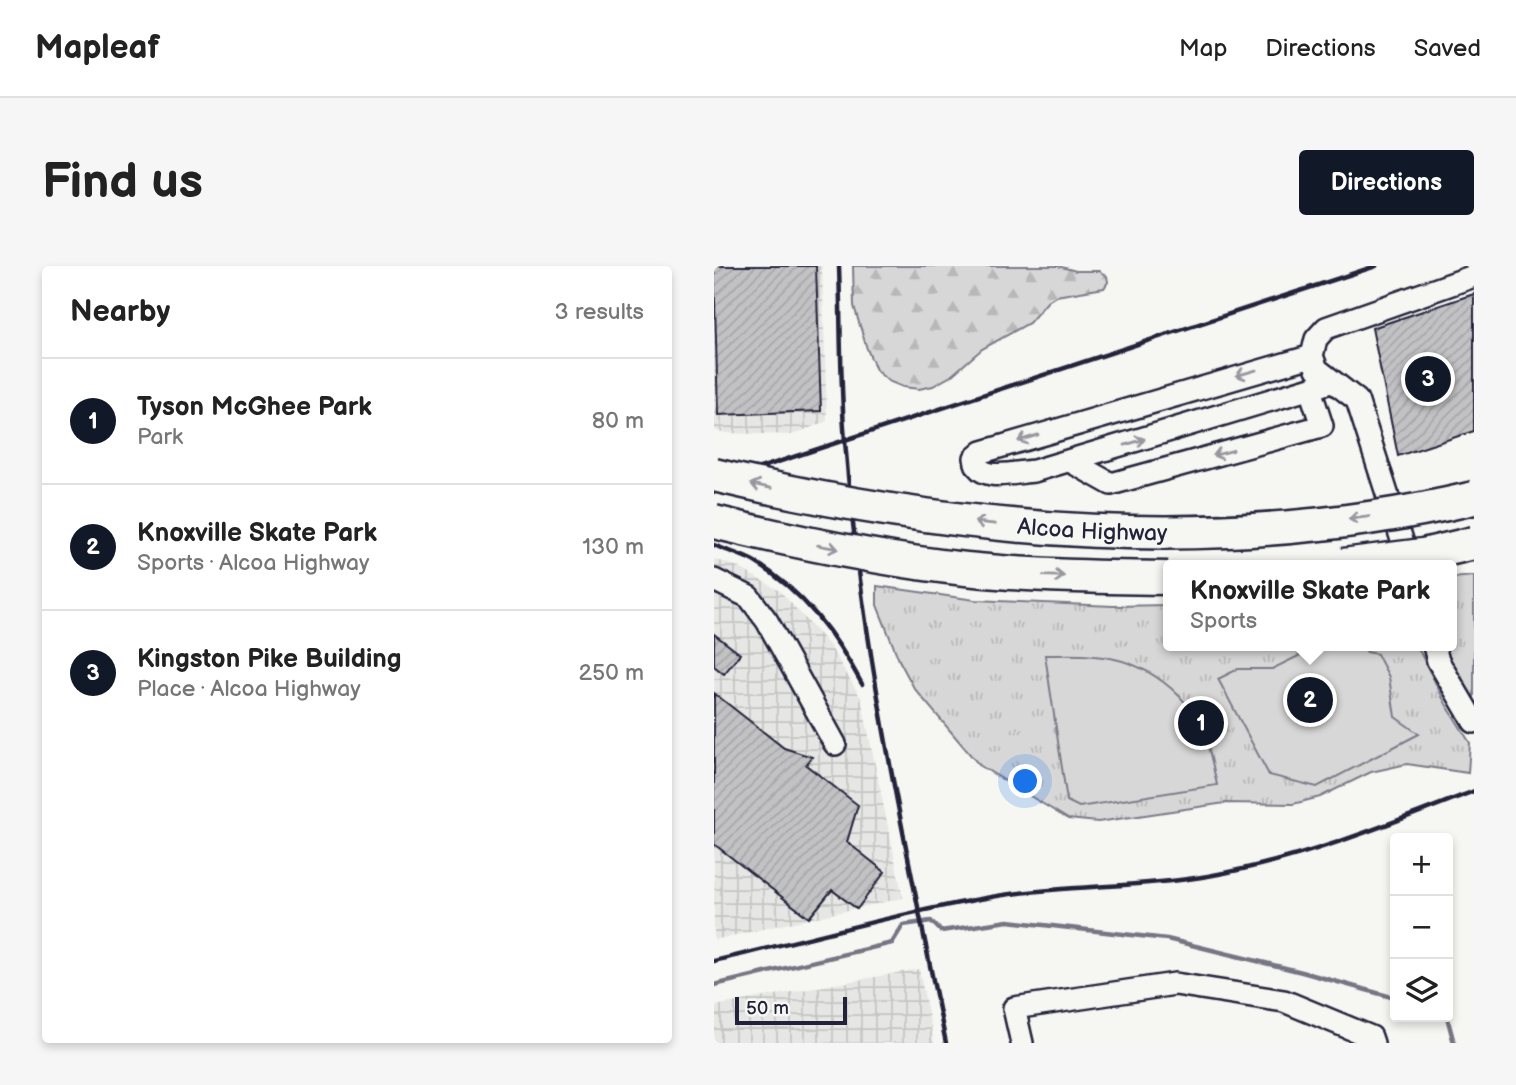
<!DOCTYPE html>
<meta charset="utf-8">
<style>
body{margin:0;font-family:"Balsamiq Sans",sans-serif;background:#f6f6f6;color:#222}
.controls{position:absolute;right:21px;bottom:21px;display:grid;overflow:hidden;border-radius:7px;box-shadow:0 4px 10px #0003}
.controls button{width:63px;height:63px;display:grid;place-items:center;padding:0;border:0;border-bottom:2px solid #e0e0e0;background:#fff;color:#222;font:35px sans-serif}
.scale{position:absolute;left:21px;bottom:18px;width:112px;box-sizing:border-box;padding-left:7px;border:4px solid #22223b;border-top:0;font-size:19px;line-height:24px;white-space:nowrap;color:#22223b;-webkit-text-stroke:5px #f6f6f2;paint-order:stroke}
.you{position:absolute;left:312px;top:516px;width:24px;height:24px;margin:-18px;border:5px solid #fff;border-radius:50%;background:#1a73e8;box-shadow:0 0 0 10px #1a73e833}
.badge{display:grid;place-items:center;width:46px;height:46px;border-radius:50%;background:#111827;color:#fff;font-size:23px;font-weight:700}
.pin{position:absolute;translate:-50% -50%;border:4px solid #fff;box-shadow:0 2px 7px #0006}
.popup{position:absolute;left:449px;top:294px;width:294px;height:91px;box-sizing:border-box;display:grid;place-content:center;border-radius:7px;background:#fff;filter:drop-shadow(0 2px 5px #0005);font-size:23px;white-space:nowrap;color:#767676}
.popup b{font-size:26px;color:#222}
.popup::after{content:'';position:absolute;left:50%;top:100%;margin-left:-14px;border:14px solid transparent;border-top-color:#fff}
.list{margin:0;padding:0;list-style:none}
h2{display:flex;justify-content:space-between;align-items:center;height:91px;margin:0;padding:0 28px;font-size:30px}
h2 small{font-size:23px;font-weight:400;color:#767676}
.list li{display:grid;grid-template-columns:46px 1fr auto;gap:21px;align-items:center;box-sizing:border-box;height:126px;padding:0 28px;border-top:2px solid #e0e0e0}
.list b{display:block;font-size:26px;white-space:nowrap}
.list p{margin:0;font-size:23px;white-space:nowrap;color:#767676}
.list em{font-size:23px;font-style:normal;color:#767676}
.icon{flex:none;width:38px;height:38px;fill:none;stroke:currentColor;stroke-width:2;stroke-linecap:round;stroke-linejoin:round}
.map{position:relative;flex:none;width:760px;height:777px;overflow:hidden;border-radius:7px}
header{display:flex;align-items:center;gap:42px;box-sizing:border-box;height:98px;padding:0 35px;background:#fff;border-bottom:2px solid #e0e0e0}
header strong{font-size:33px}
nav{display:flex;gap:38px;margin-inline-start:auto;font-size:24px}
.intro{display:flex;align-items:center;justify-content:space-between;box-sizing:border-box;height:168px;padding:0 42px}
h1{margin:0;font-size:49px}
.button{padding:18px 32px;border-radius:7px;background:#111827;color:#fff;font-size:24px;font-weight:700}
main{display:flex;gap:42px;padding:0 42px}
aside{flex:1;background:#fff;border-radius:7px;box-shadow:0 4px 10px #0003}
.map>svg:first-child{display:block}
.industrial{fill:url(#industrial-grid)}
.grass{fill:url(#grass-tufts);stroke:#7c7c89;stroke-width:2}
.forest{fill:url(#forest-firs);stroke:#7c7c89;stroke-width:2}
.pitch{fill:#d7d7d7;stroke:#7c7c89;stroke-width:2}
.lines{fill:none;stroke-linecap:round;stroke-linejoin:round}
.stream{stroke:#757583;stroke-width:4.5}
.building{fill:url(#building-hatch);stroke:#22223b;stroke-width:2}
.minor-casing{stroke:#22223b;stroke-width:26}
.minor{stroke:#f6f6f2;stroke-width:21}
.rail{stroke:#22223b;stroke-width:4.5}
.highway-bridge-casing{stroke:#22223b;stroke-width:37;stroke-linecap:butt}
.highway-bridge{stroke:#f6f6f2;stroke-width:32}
.oneway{stroke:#9797a0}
.labels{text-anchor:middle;stroke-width:6;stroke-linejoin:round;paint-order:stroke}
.street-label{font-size:23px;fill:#22223b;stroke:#f6f6f2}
</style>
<header>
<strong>Mapleaf</strong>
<nav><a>Map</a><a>Directions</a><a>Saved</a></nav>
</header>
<div class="intro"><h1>Find us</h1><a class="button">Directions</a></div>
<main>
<aside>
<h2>Nearby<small>3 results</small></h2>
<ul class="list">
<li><span class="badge">1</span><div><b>Tyson McGhee Park</b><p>Park</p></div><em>80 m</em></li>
<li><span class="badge">2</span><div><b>Knoxville Skate Park</b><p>Sports · Alcoa Highway</p></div><em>130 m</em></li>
<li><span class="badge">3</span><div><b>Kingston Pike Building</b><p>Place · Alcoa Highway</p></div><em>250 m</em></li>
</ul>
</aside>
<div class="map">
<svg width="760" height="777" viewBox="0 0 760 777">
<defs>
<pattern id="industrial-grid" width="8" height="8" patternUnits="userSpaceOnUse" patternTransform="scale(1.75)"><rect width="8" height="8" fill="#e6e6e4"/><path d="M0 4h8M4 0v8" fill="none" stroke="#c5c5c4"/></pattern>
<pattern id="grass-tufts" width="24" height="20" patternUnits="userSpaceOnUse" patternTransform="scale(1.75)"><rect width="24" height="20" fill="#d7d7d7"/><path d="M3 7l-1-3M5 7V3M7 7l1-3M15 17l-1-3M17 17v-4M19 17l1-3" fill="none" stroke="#b8b8b9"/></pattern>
<pattern id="forest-firs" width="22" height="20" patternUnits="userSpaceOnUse" patternTransform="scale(1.75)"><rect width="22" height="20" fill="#d7d7d7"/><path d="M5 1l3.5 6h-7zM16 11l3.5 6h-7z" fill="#b8b8b9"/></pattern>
<pattern id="building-hatch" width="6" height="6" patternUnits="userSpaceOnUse" patternTransform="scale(1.75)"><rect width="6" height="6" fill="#c2c2c4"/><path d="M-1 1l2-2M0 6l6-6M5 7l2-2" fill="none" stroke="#a6a6a9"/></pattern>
</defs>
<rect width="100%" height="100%" fill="#f6f6f2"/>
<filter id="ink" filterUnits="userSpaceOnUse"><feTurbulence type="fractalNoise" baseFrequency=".0143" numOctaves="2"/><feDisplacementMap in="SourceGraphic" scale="14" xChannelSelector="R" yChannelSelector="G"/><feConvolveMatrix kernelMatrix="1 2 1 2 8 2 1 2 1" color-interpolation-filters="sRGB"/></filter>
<g filter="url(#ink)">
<!-- industrial -->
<g class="industrial">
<polygon points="0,0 108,0 113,155 78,169 12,167 0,164"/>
<polygon points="0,293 22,300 66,325 116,380 147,432 189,632 0,674"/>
<polygon points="205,703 220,777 0,777 0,740"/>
</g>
<!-- grass -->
<g class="grass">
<polygon points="760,310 760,436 726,380 738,380 738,312"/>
<polygon points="163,320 261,334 399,340 454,339 454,380 703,380 732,438 756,477 754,507 693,498 657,506 606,531 579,538 511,537 384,556 354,553 265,499 200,422 185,394 163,339"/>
</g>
<!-- forest -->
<polygon class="forest" points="139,0 344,0 362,5 385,5 393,10 394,16 390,22 342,30 334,35 315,57 268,83 237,110 219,120 205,123 189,121 174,115 162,104 153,83 140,40"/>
<!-- pitch -->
<g class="pitch">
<polygon points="605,380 648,380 653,386 663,388 675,411 681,451 705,468 603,521 555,509 504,413 524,403 558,403"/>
<path d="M331 389C347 389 364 388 380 390 430 393 478 428 493 477 497 490 500 505 503 519L365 541 353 535Z"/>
</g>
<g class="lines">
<!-- stream -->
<g class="stream">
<polyline points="0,719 178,677 189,659 217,655 227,665 294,655 453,673 588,706 681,732"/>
<polyline points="733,751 740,777"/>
</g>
</g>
<!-- building -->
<g class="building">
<polygon points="0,0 102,0 107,145 4,149"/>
<polygon points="760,28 760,165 684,190 658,62"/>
<polygon points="0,368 26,388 10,408 0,400"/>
<polygon points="0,427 70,482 98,491 92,499 144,539 133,576 171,606 143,643 118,624 95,652 0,578"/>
</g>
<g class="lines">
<defs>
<g id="minor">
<path d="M598 90 268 186 261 192C263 218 302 206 320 205L617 116"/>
<polyline points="356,195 397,218 608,160 596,123"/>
<polyline points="696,299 643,134 603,103 598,90 602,73 612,62 760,10"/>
<polyline points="0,314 35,331 53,355 121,478"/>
<polyline points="720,380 724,395 760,456"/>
<polyline points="308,777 300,742 461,718 570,735 657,771 659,777"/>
</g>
</defs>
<!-- minor casing -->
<use href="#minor" class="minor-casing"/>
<!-- minor -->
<use href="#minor" class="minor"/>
<!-- rail -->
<g class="rail">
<path d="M125 0C127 58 126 117 131 175 147 378 191 578 232 777"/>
<polyline points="0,217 662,0"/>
<path d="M0 279C13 285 29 289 41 296 90 326 121 368 148 418"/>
<path d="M0 695C95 673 188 646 283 630 353 619 425 622 494 610 586 594 673 559 760 525"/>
</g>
<defs>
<g id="highway-bridge">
<path id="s1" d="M0 209C249 268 509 291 760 232"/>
<path d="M0 256C82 276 167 294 252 303 319 310 387 311 454 312"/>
<polyline points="629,299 709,289 760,277"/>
</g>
</defs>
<!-- highway-bridge casing -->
<use href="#highway-bridge" class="highway-bridge-casing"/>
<!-- highway-bridge -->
<use href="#highway-bridge" class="highway-bridge"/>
</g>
<!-- one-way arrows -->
<defs><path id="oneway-shaft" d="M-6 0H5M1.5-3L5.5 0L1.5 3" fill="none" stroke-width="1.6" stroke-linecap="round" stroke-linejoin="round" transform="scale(1.75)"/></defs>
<g class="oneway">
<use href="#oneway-shaft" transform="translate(532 107) rotate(164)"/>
<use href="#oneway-shaft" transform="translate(314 172) rotate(163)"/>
<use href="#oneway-shaft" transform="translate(421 176) rotate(-17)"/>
<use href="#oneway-shaft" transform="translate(509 187) rotate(165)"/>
<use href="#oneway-shaft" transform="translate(47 220) rotate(-167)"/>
<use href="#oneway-shaft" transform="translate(645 252) rotate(173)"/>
<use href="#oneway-shaft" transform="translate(271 257) rotate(-174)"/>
<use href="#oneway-shaft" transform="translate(114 281) rotate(10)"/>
<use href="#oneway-shaft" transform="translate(340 310) rotate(2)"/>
</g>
</g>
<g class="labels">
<!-- street labels -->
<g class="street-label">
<text dy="8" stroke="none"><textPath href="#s1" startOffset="383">Alcoa Highway</textPath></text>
</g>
</g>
</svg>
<div class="controls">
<button>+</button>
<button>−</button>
<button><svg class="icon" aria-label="layers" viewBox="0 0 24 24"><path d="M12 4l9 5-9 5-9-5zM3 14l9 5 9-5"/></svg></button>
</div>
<div class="scale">50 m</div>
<div class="you"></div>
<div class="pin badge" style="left:487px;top:457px">1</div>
<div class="pin badge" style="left:596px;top:434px">2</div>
<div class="popup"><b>Knoxville Skate Park</b>Sports</div>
<div class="pin badge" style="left:714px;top:113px">3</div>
</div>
</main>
